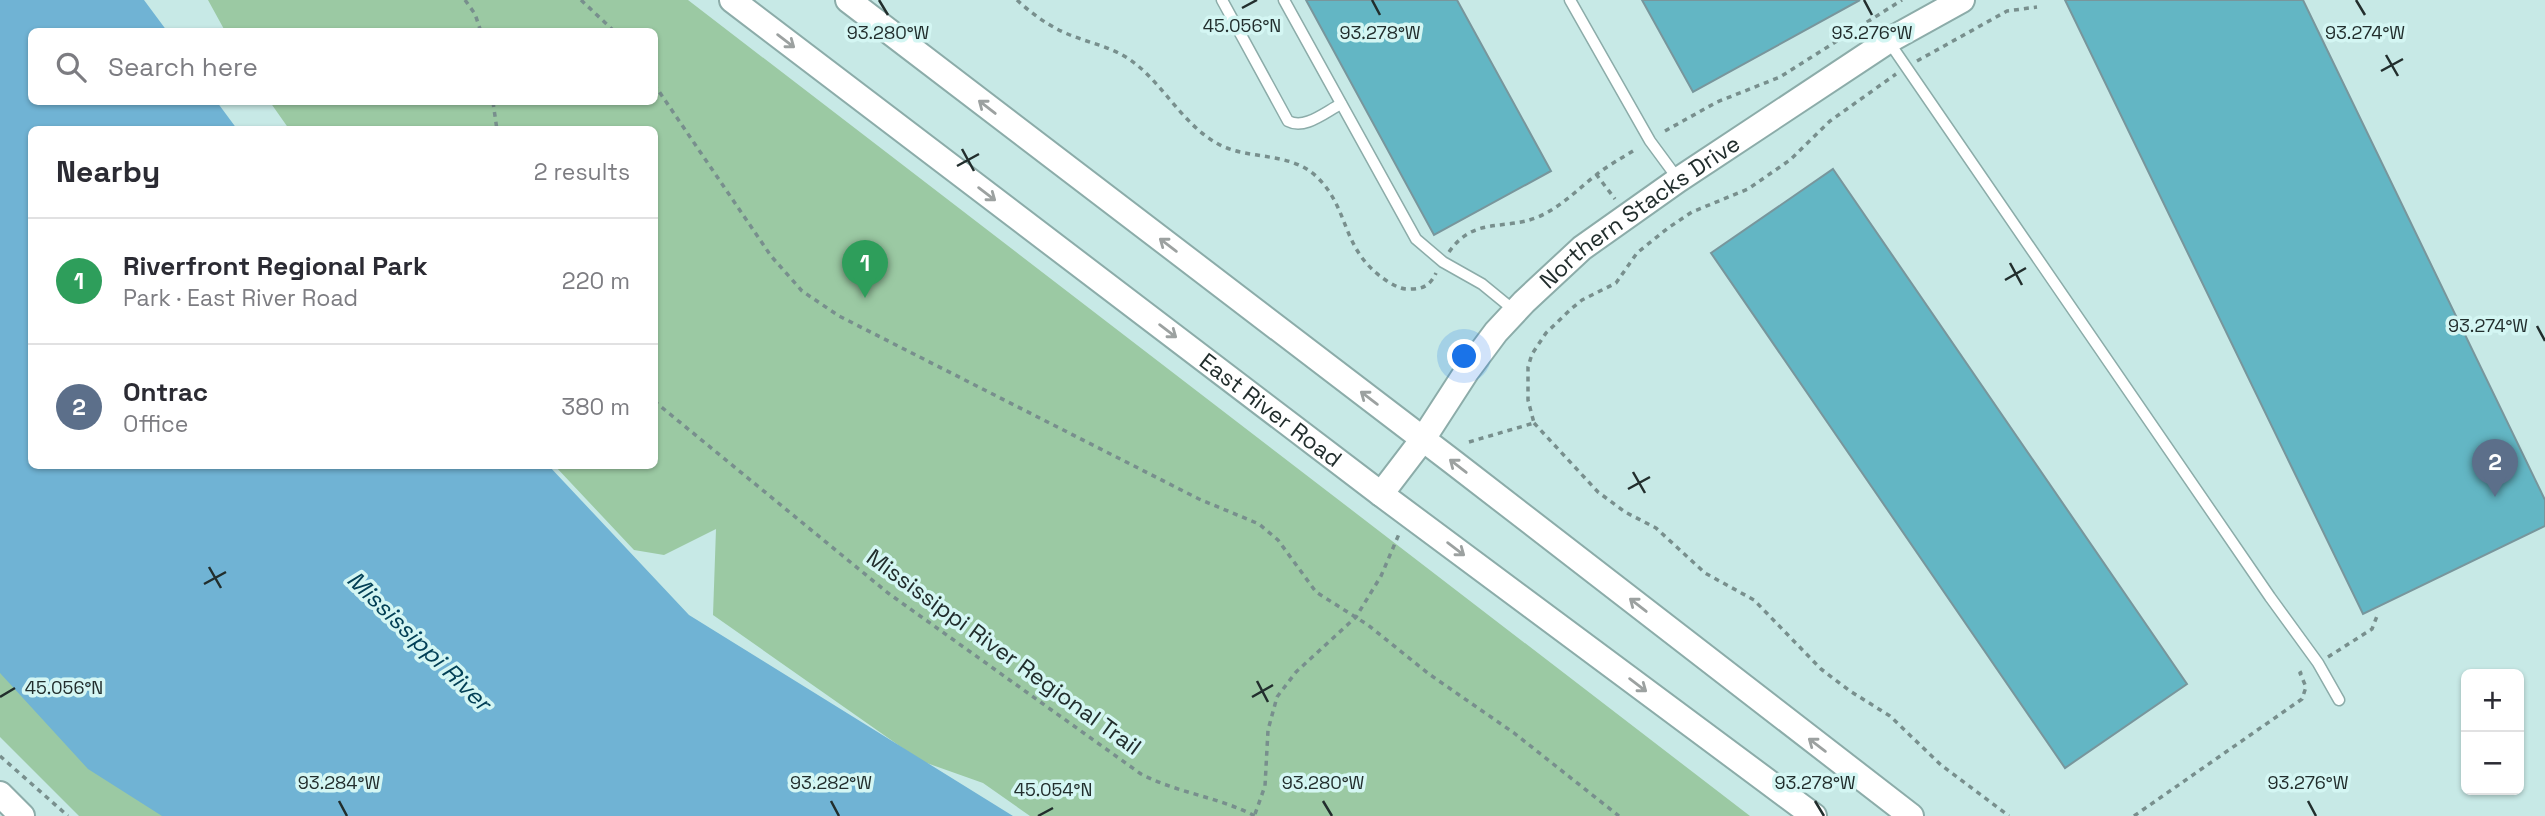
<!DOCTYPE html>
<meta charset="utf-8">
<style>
body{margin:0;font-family:"Space Grotesk",sans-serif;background:#f7f7f7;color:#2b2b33}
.controls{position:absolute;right:21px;bottom:21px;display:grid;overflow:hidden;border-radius:10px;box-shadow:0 2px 5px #0004}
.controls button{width:63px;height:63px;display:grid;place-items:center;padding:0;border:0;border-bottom:2px solid #e1e1e2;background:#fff;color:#2b2b33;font:35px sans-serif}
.you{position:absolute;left:1465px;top:357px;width:24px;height:24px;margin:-18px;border:5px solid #fff;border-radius:50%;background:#1a73e8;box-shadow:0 0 0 10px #1a73e833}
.badge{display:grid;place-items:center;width:46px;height:46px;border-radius:50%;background:#5f3db6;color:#fff;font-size:23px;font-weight:700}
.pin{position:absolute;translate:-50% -58px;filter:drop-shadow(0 2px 4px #0008)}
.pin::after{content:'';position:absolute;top:37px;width:24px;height:21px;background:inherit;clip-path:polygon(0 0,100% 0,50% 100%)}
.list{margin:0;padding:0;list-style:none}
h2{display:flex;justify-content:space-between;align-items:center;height:91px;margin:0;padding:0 28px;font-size:30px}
h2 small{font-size:23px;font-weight:400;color:#7c7c81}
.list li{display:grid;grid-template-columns:46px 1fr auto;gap:21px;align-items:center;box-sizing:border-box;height:126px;padding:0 28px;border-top:2px solid #e1e1e2}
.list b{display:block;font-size:26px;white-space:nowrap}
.list p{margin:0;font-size:23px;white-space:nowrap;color:#7c7c81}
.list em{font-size:23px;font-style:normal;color:#7c7c81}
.icon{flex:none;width:38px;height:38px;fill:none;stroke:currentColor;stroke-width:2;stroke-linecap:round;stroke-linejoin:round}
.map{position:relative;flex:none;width:2545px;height:816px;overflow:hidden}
.search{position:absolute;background:#fff;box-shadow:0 2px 5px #0004;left:28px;top:28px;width:630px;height:77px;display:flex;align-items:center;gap:18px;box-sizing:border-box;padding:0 24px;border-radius:10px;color:#7c7c81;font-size:26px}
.panel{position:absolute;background:#fff;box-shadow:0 2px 5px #0004;left:28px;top:126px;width:630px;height:343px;border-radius:10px}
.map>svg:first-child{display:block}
.green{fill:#9bc9a3}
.water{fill:#70b3d4}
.building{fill:#63b6c4;stroke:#78969c;stroke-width:2}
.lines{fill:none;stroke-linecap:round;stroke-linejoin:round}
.service-casing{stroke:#8caca9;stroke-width:13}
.tertiary-casing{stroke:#8caca9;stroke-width:28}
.path{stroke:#788f8d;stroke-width:3.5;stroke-dasharray:5 5;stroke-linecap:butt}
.service{stroke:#fff;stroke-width:10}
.tertiary{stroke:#fff;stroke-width:24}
.oneway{stroke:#9ca1a0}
.ticks{fill:none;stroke:#222e2d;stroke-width:2.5}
.labels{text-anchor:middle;stroke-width:7;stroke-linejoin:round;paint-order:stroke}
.street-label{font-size:23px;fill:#222e2d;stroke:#d4f6f3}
.water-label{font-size:24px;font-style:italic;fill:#034056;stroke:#d4f6f3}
.ticks-label{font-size:18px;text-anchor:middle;fill:#222e2d;stroke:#d4f6f3;stroke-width:7;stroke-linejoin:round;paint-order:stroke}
</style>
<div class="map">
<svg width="2545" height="816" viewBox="0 0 2545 816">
<rect width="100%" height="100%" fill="#c7e9e6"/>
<!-- green -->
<g class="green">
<polygon points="208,0 688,0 1750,816 1030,816 983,783 921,761 713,615 716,529 664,555 634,550 555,466 654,466 654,130 289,129 270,102 654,102 654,32 225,31"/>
<polygon points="0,644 172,816 79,816 0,737"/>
</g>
<!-- water -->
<polygon class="water" points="0,0 144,0 167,31 32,32 32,102 217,102 237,129 32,130 32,466 549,466 689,615 1013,816 162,816 88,769 0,673"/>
<!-- building -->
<g class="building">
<polygon points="1306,0 1457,0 1551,171 1434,235"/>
<polygon points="1642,0 1860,0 1693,92"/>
<polygon points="2065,0 2303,0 2545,500 2545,526 2363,614"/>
<polygon points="1833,169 2187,684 2065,768 1711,253"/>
</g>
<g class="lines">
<defs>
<g id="service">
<path d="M1222 0 1288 121C1305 130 1325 112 1341 104"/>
<polyline points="1284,0 1416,239 1443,262 1482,284 1515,311"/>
<polyline points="1570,0 1650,141 1678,179"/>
<polyline points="1889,42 2270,597 2318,663 2339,700"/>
</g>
<g id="tertiary">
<path id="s1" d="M732 0 1381 494 1814 816"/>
<polyline points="848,0 1453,462 1911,816"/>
<path id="s2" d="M1381 494 1423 439 1467 371 1496 332 1524 302 1582 248 1678 180 1888 41 1962 0"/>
<polyline points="0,794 22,816"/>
</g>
</defs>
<!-- service casing -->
<use href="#service" class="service-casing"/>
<!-- tertiary casing -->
<use href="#tertiary" class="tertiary-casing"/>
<!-- path -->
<g class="path">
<polyline points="465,0 475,14 481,32"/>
<polyline points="581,0 615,32"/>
<path d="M1017 0C1032 14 1050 27 1070 35 1090 43 1111 47 1129 59 1164 83 1183 127 1222 146 1253 160 1291 152 1317 177 1351 210 1340 250 1387 281 1395 286 1402 290 1412 289 1424 289 1431 284 1436 273"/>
<polyline points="1917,61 2007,11 2037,7"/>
<polyline points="654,84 771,256 802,291 839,316 1199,499 1259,524 1278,540 1316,592 1368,625 1429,674 1514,733 1619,816"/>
<polyline points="493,102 497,130"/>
<polyline points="1665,131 1717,102 1780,77 1902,0"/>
<polyline points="1596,174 1615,199"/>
<path d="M1449 252C1474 216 1504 231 1538 217 1561 207 1577 190 1596 175 1607 166 1620 159 1633 151"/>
<path d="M654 401 888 593 1141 774C1177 793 1219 797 1255 816"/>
<polyline points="1534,423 1598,492 1625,512 1656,528 1705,573 1754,600 1821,669 1850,691 1890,716 1941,765 2009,816"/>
<polyline points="1469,442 1534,423 1528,400 1528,367 1532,354 1546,333 1571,309 1582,300 1616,283 1637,253 1668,228 1692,212 1748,189 1790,160 1830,121 1896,74"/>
<polyline points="2328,657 2372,629 2377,616"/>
<polyline points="0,756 68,816"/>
<polyline points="1255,814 1265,786 1268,730 1277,697 1296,672 1356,617 1381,576 1399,534"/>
<polyline points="2134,816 2302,699 2306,687 2300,673 2306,670"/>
</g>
<!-- service -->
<use href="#service" class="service"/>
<!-- tertiary -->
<use href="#tertiary" class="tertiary"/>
</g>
<!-- one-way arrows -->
<defs><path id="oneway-shaft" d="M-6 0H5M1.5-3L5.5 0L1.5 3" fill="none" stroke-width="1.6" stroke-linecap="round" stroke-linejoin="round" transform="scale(1.75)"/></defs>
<g class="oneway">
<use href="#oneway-shaft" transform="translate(786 41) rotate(37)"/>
<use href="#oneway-shaft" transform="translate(987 107) rotate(-142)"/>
<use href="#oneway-shaft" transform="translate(987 194) rotate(37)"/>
<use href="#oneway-shaft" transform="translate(1168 245) rotate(-143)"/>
<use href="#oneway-shaft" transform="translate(1168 331) rotate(37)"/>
<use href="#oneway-shaft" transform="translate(1369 398) rotate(-143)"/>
<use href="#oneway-shaft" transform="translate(1458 466) rotate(-142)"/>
<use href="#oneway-shaft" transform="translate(1456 549) rotate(37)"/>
<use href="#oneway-shaft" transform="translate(1638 605) rotate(-142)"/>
<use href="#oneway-shaft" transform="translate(1638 685) rotate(37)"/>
<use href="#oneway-shaft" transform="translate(1817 745) rotate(-143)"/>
</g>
<!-- ticks -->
<path class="ticks" d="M879 0 888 15M1372 0 1380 15M1864 0 1872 15M2356 0 2365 15M1242 8 1257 0M2386 55 2398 76M2381 71 2403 59M962 149 974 171M957 166 979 154M2010 263 2022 285M2005 280 2026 268M2537 326 2545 341M1633 472 1645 493M1628 489 1650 477M209 567 221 588M204 584 226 572M1257 681 1268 702M0 697 15 688M1252 697 1273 685M339 801 347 816M831 801 839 816M1323 801 1332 816M1815 801 1824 816M2308 801 2316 816M1038 816 1053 808"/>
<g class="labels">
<!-- street labels -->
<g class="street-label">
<text dy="8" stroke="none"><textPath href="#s2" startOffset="387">Northern Stacks Drive</textPath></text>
<text dy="8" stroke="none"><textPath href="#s1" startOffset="677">East River Road</textPath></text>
<text transform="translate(1004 652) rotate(36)" y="8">Mississippi River Regional Trail</text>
</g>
<!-- water labels -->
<g class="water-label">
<text transform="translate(419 641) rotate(44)" y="8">Mississippi River</text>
</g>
</g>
<g class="ticks-label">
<text x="1242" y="32">45.056°N</text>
<text x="888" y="39">93.280°W</text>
<text x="1380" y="39">93.278°W</text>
<text x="1872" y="39">93.276°W</text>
<text x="2365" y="39">93.274°W</text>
<text x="2488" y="332">93.274°W</text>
<text x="64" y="694">45.056°N</text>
<text x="339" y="789">93.284°W</text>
<text x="831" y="789">93.282°W</text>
<text x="1323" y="789">93.280°W</text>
<text x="1815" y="789">93.278°W</text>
<text x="2308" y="789">93.276°W</text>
<text x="1053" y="796">45.054°N</text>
</g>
</svg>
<div class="controls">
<button>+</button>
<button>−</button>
</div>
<div class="you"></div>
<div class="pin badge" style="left:865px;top:298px;background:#2e9e5b">1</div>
<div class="pin badge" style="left:2495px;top:497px;background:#5c6f8a">2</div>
<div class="search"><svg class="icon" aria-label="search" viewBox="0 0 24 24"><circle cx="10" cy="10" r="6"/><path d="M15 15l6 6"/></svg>Search here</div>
<section class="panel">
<h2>Nearby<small>2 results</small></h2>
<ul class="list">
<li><span class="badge" style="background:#2e9e5b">1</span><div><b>Riverfront Regional Park</b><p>Park · East River Road</p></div><em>220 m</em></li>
<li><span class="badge" style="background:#5c6f8a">2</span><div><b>Ontrac</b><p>Office</p></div><em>380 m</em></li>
</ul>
</section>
</div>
